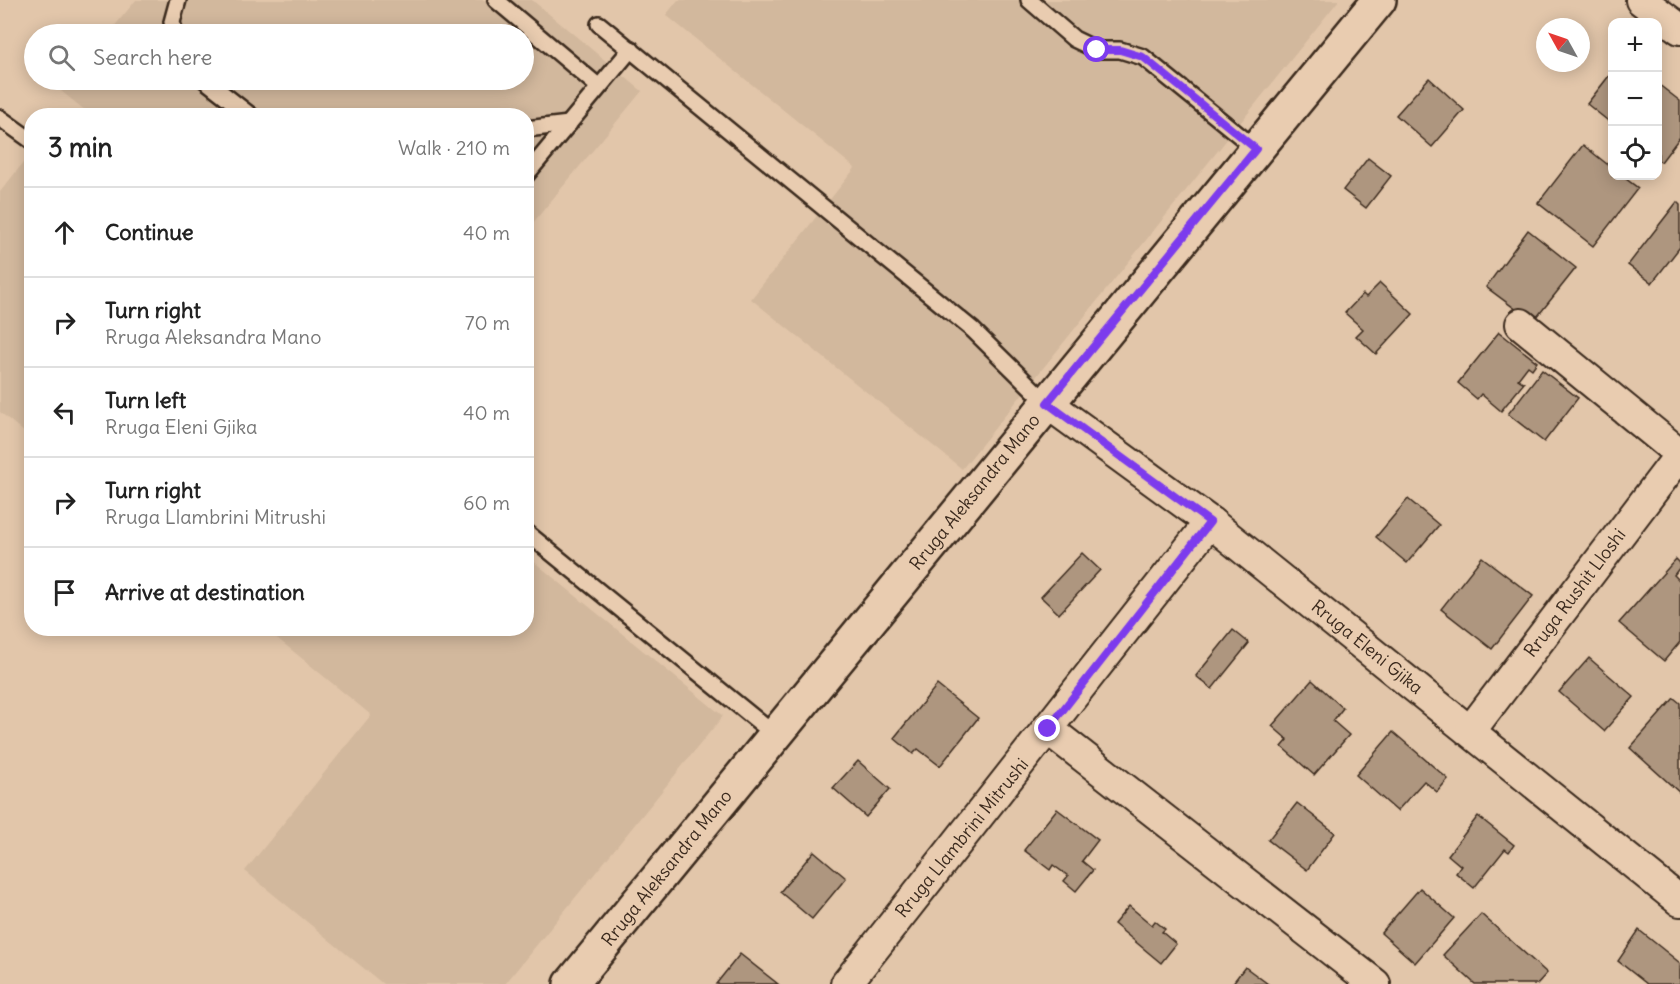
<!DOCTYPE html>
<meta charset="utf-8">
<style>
body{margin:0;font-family:Delius,sans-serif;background:#f2f2f2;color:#222}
.controls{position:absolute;right:18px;top:18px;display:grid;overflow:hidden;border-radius:12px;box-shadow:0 3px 15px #0003}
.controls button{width:54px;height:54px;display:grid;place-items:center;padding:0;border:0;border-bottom:2px solid #e0e0e0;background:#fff;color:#222;font:30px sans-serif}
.compass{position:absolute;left:1536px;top:18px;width:54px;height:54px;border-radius:50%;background:#fff;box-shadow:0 3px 15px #0003;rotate:310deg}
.stop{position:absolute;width:18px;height:18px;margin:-14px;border:4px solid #7c3aed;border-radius:50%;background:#fff}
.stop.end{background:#7c3aed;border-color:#fff;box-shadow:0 2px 6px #0008}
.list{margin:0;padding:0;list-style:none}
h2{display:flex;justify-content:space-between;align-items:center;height:78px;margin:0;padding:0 24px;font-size:26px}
h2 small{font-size:20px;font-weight:400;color:#767676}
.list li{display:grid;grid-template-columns:39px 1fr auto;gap:18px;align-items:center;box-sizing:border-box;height:90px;padding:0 24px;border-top:2px solid #e0e0e0}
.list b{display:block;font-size:22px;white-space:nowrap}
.list p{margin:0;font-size:20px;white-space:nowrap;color:#767676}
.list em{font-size:20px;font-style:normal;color:#767676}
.icon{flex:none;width:33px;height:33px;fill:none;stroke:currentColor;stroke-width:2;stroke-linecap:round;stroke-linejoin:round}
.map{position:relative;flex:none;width:1680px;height:984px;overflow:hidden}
.search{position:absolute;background:#fff;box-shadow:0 3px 15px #0003;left:24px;top:24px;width:510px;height:66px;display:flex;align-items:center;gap:15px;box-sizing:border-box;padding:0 21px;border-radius:33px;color:#767676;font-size:22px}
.panel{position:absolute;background:#fff;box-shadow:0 3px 15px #0003;left:24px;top:108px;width:510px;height:528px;border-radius:24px}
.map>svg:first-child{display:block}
.built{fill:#d2b89d}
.building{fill:#ae967f;stroke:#3b2a1e;stroke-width:1.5}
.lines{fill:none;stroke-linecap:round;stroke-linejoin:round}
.lane-casing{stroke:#3b2a1e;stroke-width:20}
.street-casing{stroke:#3b2a1e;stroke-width:34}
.secondary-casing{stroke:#3b2a1e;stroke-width:38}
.lane{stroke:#e9ccb0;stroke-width:15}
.street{stroke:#e9ccb0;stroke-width:30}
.secondary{stroke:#e9ccb0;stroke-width:33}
.route{stroke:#7c3aed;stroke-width:8}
.labels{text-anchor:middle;stroke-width:4.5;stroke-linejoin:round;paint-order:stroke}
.street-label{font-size:18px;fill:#3b2a1e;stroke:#e9ccb0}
</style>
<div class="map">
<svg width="1680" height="984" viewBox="0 0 1680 984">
<rect width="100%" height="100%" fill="#e2c6aa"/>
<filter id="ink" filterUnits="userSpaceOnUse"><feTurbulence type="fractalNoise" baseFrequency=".0167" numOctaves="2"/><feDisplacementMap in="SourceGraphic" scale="12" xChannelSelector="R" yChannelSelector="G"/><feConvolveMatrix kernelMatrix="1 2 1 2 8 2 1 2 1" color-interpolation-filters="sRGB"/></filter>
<g filter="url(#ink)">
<!-- built -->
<g class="built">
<polygon points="136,0 532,0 642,91 527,230 526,116 91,115 61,91 70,80 524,80 524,34 108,34"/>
<polygon points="678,0 1339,0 962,469 751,299 855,168 666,15"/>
<polygon points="31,153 31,438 0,412 0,192"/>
<polygon points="527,556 723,716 505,984 383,984 245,871 371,715 266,629 526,628"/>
</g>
<!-- building -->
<g class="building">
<polygon points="1612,72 1612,124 1587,104"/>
<polygon points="1429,78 1464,110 1432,147 1396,115"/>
<polygon points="1658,84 1680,101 1680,137 1661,162 1658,160"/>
<polygon points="1583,145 1612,168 1612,176 1622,176 1638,188 1593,246 1538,203"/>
<polygon points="1368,158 1391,176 1366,208 1343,190"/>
<polygon points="1677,202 1680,205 1680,247 1652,283 1628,265"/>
<polygon points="1528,230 1576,268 1533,322 1486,287"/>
<polygon points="1380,283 1413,314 1376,354 1356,336 1363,329 1345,313 1363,294 1366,297"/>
<polygon points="1499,332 1537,362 1532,369 1528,366 1518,379 1524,383 1501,411 1481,394 1477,399 1458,383"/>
<polygon points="1542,370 1578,398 1544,442 1508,414"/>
<polygon points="1408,499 1439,525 1407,563 1376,537"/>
<polygon points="1082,553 1100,570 1059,614 1041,597"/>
<polygon points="1482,557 1533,596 1492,649 1441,609"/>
<polygon points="1676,559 1680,563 1680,567 1674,575 1680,581 1680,642 1664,661 1619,623"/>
<polygon points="1233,630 1249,643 1212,689 1196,676"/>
<polygon points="1589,658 1634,697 1604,731 1559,692"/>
<polygon points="1312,680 1343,708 1333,721 1349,735 1314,775 1282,747 1288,740 1272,726"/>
<polygon points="937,685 978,718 940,766 918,749 913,754 894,738"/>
<polygon points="1674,698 1680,703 1680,793 1630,748"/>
<polygon points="1393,732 1448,779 1437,792 1424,781 1397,811 1356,775"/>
<polygon points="858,761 890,789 866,817 833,788"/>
<polygon points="1297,803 1335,833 1307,870 1268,840"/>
<polygon points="1057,809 1098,840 1082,861 1093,870 1076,891 1064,881 1068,876 1053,865 1050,870 1024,850"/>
<polygon points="1478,816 1514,845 1509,852 1505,849 1474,888 1456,873 1461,866 1448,855"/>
<polygon points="814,851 846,878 812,919 780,892"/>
<polygon points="1420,888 1454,918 1415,963 1381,933"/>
<polygon points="1129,906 1152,925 1155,921 1165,929 1162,932 1176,944 1161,963 1114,924"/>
<polygon points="1481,914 1547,973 1537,984 1475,984 1443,955"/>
<polygon points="1639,930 1680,963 1680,984 1647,984 1618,961"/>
<polygon points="740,954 778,984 716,984"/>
<polygon points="1245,967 1268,984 1232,984"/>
</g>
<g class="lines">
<defs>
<g id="lane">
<polyline points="496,0 599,87"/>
<polyline points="1029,0 1074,39 1097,50 1120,50 1143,57 1256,149"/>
<polyline points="599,24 973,330 1047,403"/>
<polyline points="175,34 172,22 178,0"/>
<polyline points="205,80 251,116"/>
<polyline points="0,118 32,141"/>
<polyline points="526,129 569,124"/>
<polyline points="526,175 631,49"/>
<polyline points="526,532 775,735"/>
</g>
<g id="street">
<polyline points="1641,0 1680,29"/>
<polyline points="1521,324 1680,454"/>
<polyline points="1047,403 1210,522 1680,901"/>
<polyline points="1048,729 1375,984"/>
<polyline points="1471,730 1680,455"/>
<polyline points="846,984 1210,522"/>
</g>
<polyline id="secondary" points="571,984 1379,0"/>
</defs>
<!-- lane casing -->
<use href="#lane" class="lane-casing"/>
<!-- street casing -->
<use href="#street" class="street-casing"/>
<!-- secondary casing -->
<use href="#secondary" class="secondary-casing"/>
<!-- lane -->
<use href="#lane" class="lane"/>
<!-- street -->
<use href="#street" class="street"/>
<!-- secondary -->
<use href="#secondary" class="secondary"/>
</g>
</g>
<g class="lines" filter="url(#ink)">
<!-- route -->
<polyline class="route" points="1048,729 1210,522 1047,403 1256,149 1143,57 1120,50 1097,50"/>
</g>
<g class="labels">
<!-- street labels -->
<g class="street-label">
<text transform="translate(975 492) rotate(-51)" y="6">Rruga Aleksandra Mano</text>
<text transform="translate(1575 593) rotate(-53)" y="6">Rruga Rushit Lloshi</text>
<text transform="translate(1367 647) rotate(39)" y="6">Rruga Eleni Gjika</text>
<text transform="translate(962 838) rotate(-51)" y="6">Rruga Llambrini Mitrushi</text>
<text transform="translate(667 868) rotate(-51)" y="6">Rruga Aleksandra Mano</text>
</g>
</g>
</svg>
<div class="controls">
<button>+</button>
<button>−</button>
<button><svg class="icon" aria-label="locate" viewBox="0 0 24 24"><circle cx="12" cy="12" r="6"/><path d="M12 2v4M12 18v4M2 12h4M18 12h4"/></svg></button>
</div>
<svg class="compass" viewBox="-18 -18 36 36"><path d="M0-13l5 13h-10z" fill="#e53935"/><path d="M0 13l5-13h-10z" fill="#767676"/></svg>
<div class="stop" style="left:1097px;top:50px"></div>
<div class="stop end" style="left:1048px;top:729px"></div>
<div class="search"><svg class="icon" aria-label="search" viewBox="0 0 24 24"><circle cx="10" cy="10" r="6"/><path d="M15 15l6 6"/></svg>Search here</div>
<section class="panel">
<h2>3 min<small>Walk · 210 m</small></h2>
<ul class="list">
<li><svg class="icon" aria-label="ahead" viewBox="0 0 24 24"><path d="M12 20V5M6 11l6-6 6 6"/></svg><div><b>Continue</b></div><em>40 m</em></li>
<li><svg class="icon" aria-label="right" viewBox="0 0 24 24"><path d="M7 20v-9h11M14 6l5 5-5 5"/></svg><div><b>Turn right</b><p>Rruga Aleksandra Mano</p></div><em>70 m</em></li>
<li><svg class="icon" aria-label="left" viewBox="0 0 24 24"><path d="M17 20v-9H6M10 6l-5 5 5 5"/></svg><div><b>Turn left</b><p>Rruga Eleni Gjika</p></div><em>40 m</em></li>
<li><svg class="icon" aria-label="right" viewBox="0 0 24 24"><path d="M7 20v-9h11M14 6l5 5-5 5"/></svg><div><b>Turn right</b><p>Rruga Llambrini Mitrushi</p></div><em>60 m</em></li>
<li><svg class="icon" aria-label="arrive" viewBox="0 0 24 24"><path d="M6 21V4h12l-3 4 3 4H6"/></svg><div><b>Arrive at destination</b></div></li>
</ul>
</section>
</div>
